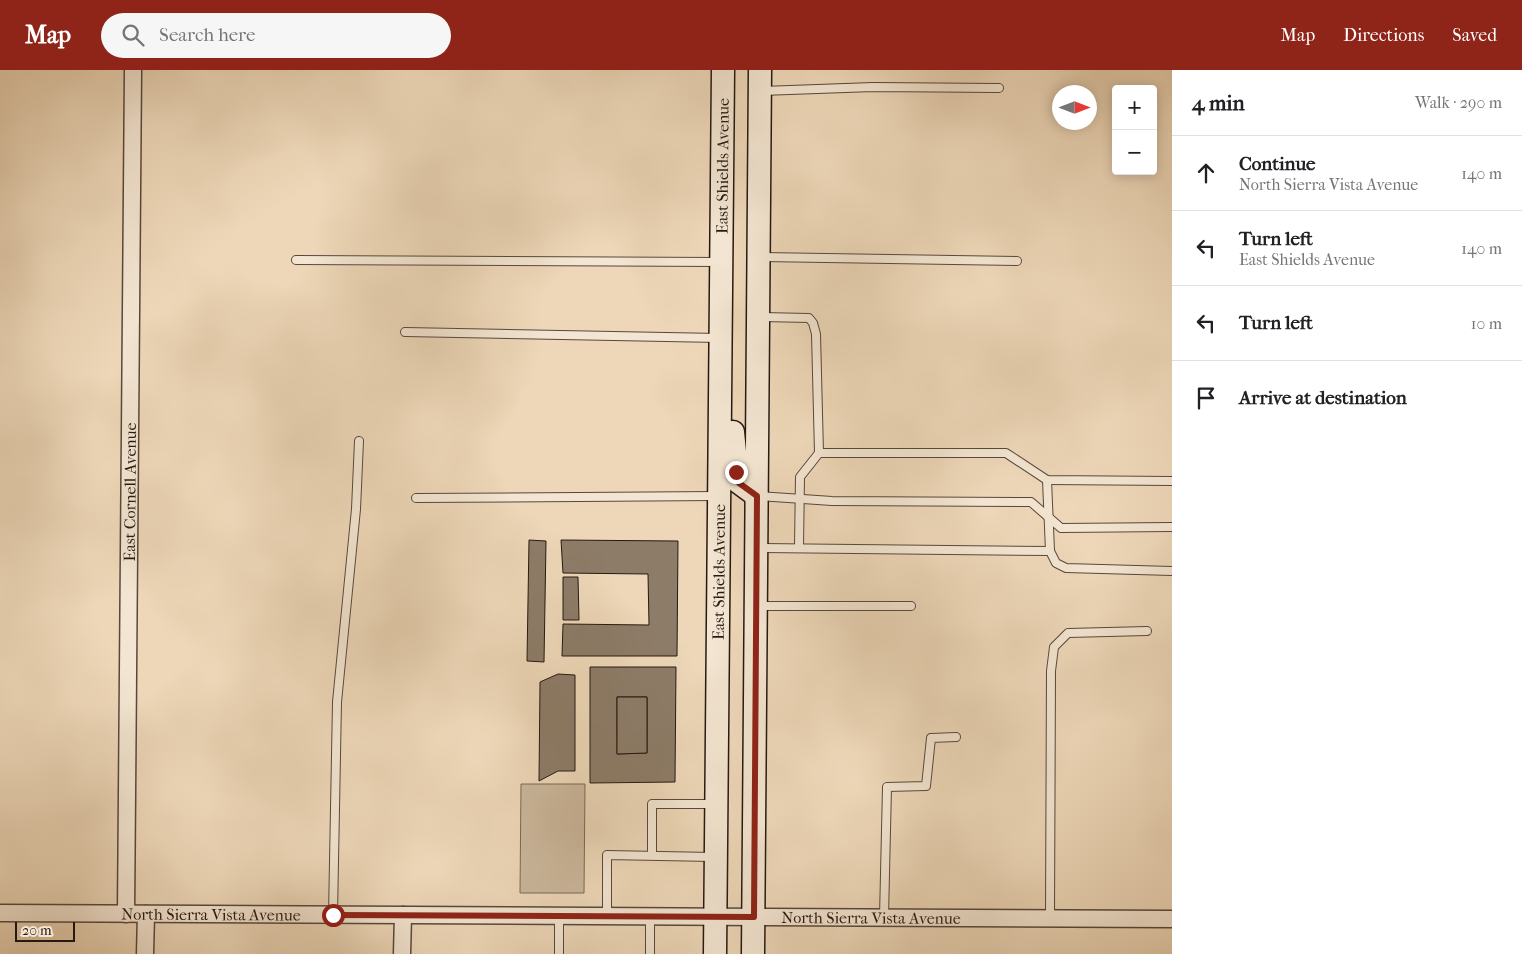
<!DOCTYPE html>
<meta charset="utf-8">
<style>
body{margin:0;font-family:"IM FELL French Canon",serif;background:#f6f6f6;color:#202124}
.controls{position:absolute;right:15px;top:15px;display:grid;overflow:hidden;border-radius:5px;box-shadow:0 2px 12px #0003}
.controls button{width:45px;height:45px;display:grid;place-items:center;padding:0;border:0;border-bottom:1px solid #e0e0e0;background:#fff;color:#202124;font:25px sans-serif}
.compass{position:absolute;left:1052px;top:15px;width:45px;height:45px;border-radius:50%;background:#fff;box-shadow:0 2px 12px #0003;rotate:90deg}
.scale{position:absolute;left:15px;bottom:12px;width:60px;box-sizing:border-box;padding-left:5px;border:2px solid #261912;border-top:0;font-size:14px;line-height:18px;white-space:nowrap;color:#261912;-webkit-text-stroke:4px #f3e5d1;paint-order:stroke}
.stop{position:absolute;width:15px;height:15px;margin:-11px;border:4px solid #8f2418;border-radius:50%;background:#fff}
.stop.end{background:#8f2418;border-color:#fff;box-shadow:0 1px 5px #0008}
.list{margin:0;padding:0;list-style:none}
h2{display:flex;justify-content:space-between;align-items:center;height:65px;margin:0;padding:0 20px;font-size:21px}
h2 small{font-size:16px;font-weight:400;color:#757577}
.list li{display:grid;grid-template-columns:32px 1fr auto;gap:15px;align-items:center;box-sizing:border-box;height:75px;padding:0 20px;border-top:1px solid #e0e0e0}
.list b{display:block;font-size:19px;white-space:nowrap}
.list p{margin:0;font-size:16px;white-space:nowrap;color:#757577}
.list em{font-size:16px;font-style:normal;color:#757577}
.icon{flex:none;width:28px;height:28px;fill:none;stroke:currentColor;stroke-width:2;stroke-linecap:round;stroke-linejoin:round}
.map{position:relative;flex:none;width:1172px;height:884px;overflow:hidden}
header{display:flex;align-items:center;gap:30px;box-sizing:border-box;height:70px;padding:0 25px;background:#8f2418;color:#fff}
header strong{font-size:24px}
nav{display:flex;gap:28px;margin-inline-start:auto;font-size:18px}
.search{width:350px;height:45px;background:#f6f6f6;display:flex;align-items:center;gap:12px;box-sizing:border-box;padding:0 18px;border-radius:28px;color:#757577;font-size:19px}
main{display:flex}
aside{flex:1;background:#fff}
.map>svg:first-child{display:block}
.green{fill:#cbb79c;stroke:#786857}
.building{fill:#8d7c68;stroke:#261912;fill-rule:evenodd}
.lines{fill:none;stroke-linecap:round;stroke-linejoin:round}
.lane-casing{stroke:#58483c;stroke-width:10}
.street-casing{stroke:#58483c;stroke-width:19}
.secondary-casing{stroke:#261912;stroke-width:25}
.lane{stroke:#f3e5d1;stroke-width:8}
.street{stroke:#f3e5d1;stroke-width:16}
.secondary{stroke:#f3e5d1;stroke-width:22}
.route{stroke:#8f2418;stroke-width:6}
.labels{text-anchor:middle;stroke-width:5;stroke-linejoin:round;paint-order:stroke}
.street-label{font-size:16px;fill:#261912;stroke:#f3e5d1}
</style>
<header>
<strong>Map</strong>
<div class="search"><svg class="icon" aria-label="search" viewBox="0 0 24 24"><circle cx="10" cy="10" r="6"/><path d="M15 15l6 6"/></svg>Search here</div>
<nav><a>Map</a><a>Directions</a><a>Saved</a></nav>
</header>
<main>
<div class="map">
<svg width="1172" height="884" viewBox="0 0 1172 884">
<rect width="100%" height="100%" fill="#edd7b8"/>
<filter id="stains"><feTurbulence type="fractalNoise" baseFrequency=".004" numOctaves="4"/><feColorMatrix values="0 0 0 0 .2 0 0 0 0 .09 0 0 0 0 .02 0 0 0 .5 -.17"/></filter>
<radialGradient id="worn" r=".72"><stop offset=".6" stop-color="#630" stop-opacity="0"/><stop offset="1" stop-color="#630" stop-opacity=".3"/></radialGradient>
<!-- green -->
<polygon class="green" points="521,714 585,714 584,823 520,823"/>
<!-- building -->
<g class="building">
<polygon points="529,470 546,471 544,592 527,591"/>
<polygon points="561,470 678,471 677,586 562,586 563,554 649,555 648,504 563,503"/>
<polygon points="563,507 578,507 579,550 563,550"/>
<path d="M590 597H676L675 712 590 713ZM617 627H647V683L617 684Z"/>
<polygon points="558,604 575,605 575,701 558,701 539,711 540,612"/>
<polygon points="617,627 647,627 647,683 617,684"/>
</g>
<g class="lines">
<defs>
<g id="lane">
<polyline points="762,21 873,17 999,18"/>
<polyline points="761,187 1017,191"/>
<polyline points="296,190 720,192"/>
<polyline points="760,247 809,248 813,253 816,264 819,383"/>
<polyline points="405,262 719,268"/>
<polyline points="1047,410 1050,481 1056,493 1066,498 1172,501"/>
<polyline points="759,426 832,431 1031,432 1061,458 1172,457"/>
<polyline points="416,428 717,426"/>
<polyline points="799,477 800,407 819,383 1006,383 1047,410 1172,411"/>
<polyline points="759,478 1050,481"/>
<polyline points="758,536 911,536"/>
<polyline points="652,785 652,734 714,734"/>
<polyline points="333,845 337,632 356,439 359,371"/>
<polyline points="559,846 559,884"/>
<polyline points="607,846 607,785 713,787"/>
<polyline points="884,847 887,717 926,716 931,668 956,667"/>
<polyline points="1050,848 1051,601 1054,577 1068,563 1147,561"/>
<polyline points="650,884 650,846"/>
</g>
<g id="street">
<path id="s1" d="M0 843 1172 849"/>
<path id="s2" d="M126 844 133 0"/>
<polyline points="145,884 146,844"/>
<polyline points="402,884 403,845"/>
</g>
<g id="secondary">
<polyline points="733,362 738,412 757,426"/>
<path id="s3" d="M715 884 723 0"/>
<polyline points="753,884 760,0"/>
</g>
</defs>
<!-- lane casing -->
<use href="#lane" class="lane-casing"/>
<!-- street casing -->
<use href="#street" class="street-casing"/>
<!-- secondary casing -->
<use href="#secondary" class="secondary-casing"/>
<!-- lane -->
<use href="#lane" class="lane"/>
<!-- street -->
<use href="#street" class="street"/>
<!-- secondary -->
<use href="#secondary" class="secondary"/>
</g>
<g class="lines">
<!-- route -->
<polyline class="route" points="333,845 754,847 757,426 739,413 736,402"/>
</g>
<g class="labels">
<!-- street labels -->
<g class="street-label">
<text dy="6" stroke="none"><textPath href="#s3" startOffset="788">East Shields Avenue</textPath></text>
<text dy="6" stroke="none"><textPath href="#s2" startOffset="422">East Cornell Avenue</textPath></text>
<text dy="6" stroke="none"><textPath href="#s3" startOffset="382">East Shields Avenue</textPath></text>
<text dy="6" stroke="none"><textPath href="#s1" startOffset="211">North Sierra Vista Avenue</textPath></text>
<text dy="6" stroke="none"><textPath href="#s1" startOffset="871">North Sierra Vista Avenue</textPath></text>
</g>
</g>
<rect width="100%" height="100%" filter="url(#stains)"/>
<rect width="100%" height="100%" fill="url(#worn)"/>
</svg>
<div class="controls">
<button>+</button>
<button>−</button>
</div>
<svg class="compass" viewBox="-18 -18 36 36"><path d="M0-13l5 13h-10z" fill="#e53935"/><path d="M0 13l5-13h-10z" fill="#757577"/></svg>
<div class="scale">20 m</div>
<div class="stop" style="left:333px;top:845px"></div>
<div class="stop end" style="left:736px;top:402px"></div>
</div>
<aside>
<h2>4 min<small>Walk · 290 m</small></h2>
<ul class="list">
<li><svg class="icon" aria-label="ahead" viewBox="0 0 24 24"><path d="M12 20V5M6 11l6-6 6 6"/></svg><div><b>Continue</b><p>North Sierra Vista Avenue</p></div><em>140 m</em></li>
<li><svg class="icon" aria-label="left" viewBox="0 0 24 24"><path d="M17 20v-9H6M10 6l-5 5 5 5"/></svg><div><b>Turn left</b><p>East Shields Avenue</p></div><em>140 m</em></li>
<li><svg class="icon" aria-label="left" viewBox="0 0 24 24"><path d="M17 20v-9H6M10 6l-5 5 5 5"/></svg><div><b>Turn left</b></div><em>10 m</em></li>
<li><svg class="icon" aria-label="arrive" viewBox="0 0 24 24"><path d="M6 21V4h12l-3 4 3 4H6"/></svg><div><b>Arrive at destination</b></div></li>
</ul>
</aside>
</main>
